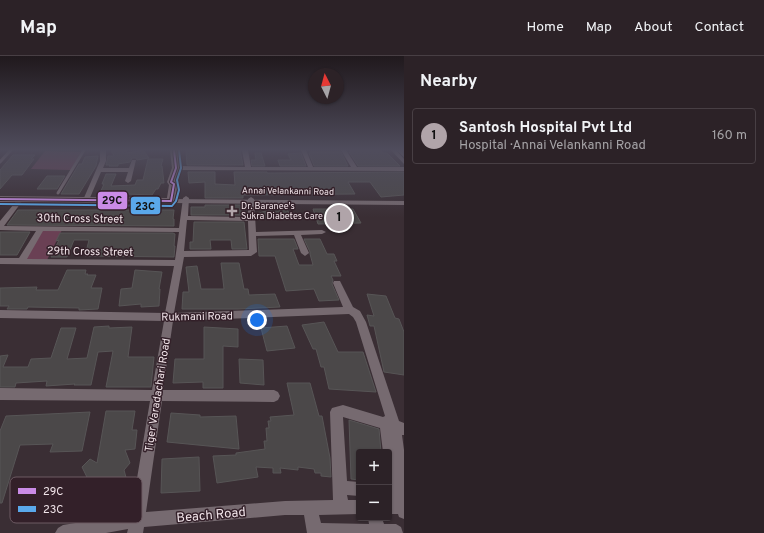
<!DOCTYPE html>
<meta charset="utf-8">
<style>
body{margin:0;font-family:Overpass,sans-serif;background:#382f33;color:#f1f3f6}
.controls{position:absolute;right:12px;bottom:12px;display:grid;overflow:hidden;border-radius:4px;box-shadow:0 1px 3px #0004}
.controls button{width:36px;height:36px;display:grid;place-items:center;padding:0;border:0;border-bottom:1px solid #483f44;background:#2c2227;color:#f1f3f6;font:20px sans-serif}
.compass{position:absolute;left:308px;top:12px;width:36px;height:36px;border-radius:50%;background:#2c2227;box-shadow:0 1px 3px #0004;rotate:354deg}
.you{position:absolute;left:257px;top:264px;width:14px;height:14px;margin:-10px;border:3px solid #fff;border-radius:50%;background:#1a73e8;box-shadow:0 0 0 6px #1a73e833}
.badge{display:grid;place-items:center;width:26px;height:26px;border-radius:50%;background:#b0a4a9;color:#111;font-size:13px;font-weight:700}
.pin{position:absolute;translate:-50% -50%;border:2px solid #fff;box-shadow:0 1px 4px #0006}
.list{margin:0;padding:0;list-style:none}
h2{display:flex;justify-content:space-between;align-items:center;height:52px;margin:0;padding:0 16px;font-size:17px}
h2 small{font-size:13px;font-weight:400;color:#a6a4a7}
.list li{display:grid;grid-template-columns:26px 1fr auto;gap:12px;align-items:center;box-sizing:border-box;height:56px;margin:0 8px 8px;padding:0 8px;border:1px solid #483f44;border-radius:4px}
.list b{display:block;font-size:15px;white-space:nowrap}
.list p{margin:0;font-size:13px;white-space:nowrap;color:#a6a4a7}
.list em{font-size:13px;font-style:normal;color:#a6a4a7}
.map{position:relative;flex:none;width:404px;height:477px;overflow:hidden}
header{display:flex;align-items:center;gap:24px;box-sizing:border-box;height:56px;padding:0 20px;background:#2c2227;border-bottom:1px solid #483f44}
header strong{font-size:19px}
nav{display:flex;gap:22px;margin-inline-start:auto;font-size:14px}
main{display:flex}
aside{flex:1;background:#2c2227}
.map>svg:first-child{display:block}
.green{fill:#6a4054}
.building{fill:#4b4849;stroke:#575556}
.lines{fill:none;stroke-linecap:round;stroke-linejoin:round}
.service{stroke:#766a70;stroke-width:3}
.minor{fill:#766a70;fill-rule:evenodd}
.tertiary{fill:#766a70;fill-rule:evenodd}
.secondary{fill:#7b6b72;fill-rule:evenodd}
.bus-1-casing{stroke:#332029;stroke-width:4}
.bus-2-casing{stroke:#332029;stroke-width:4}
.bus-1{stroke:#ca8be6;stroke-width:2}
.bus-2{stroke:#5aa8eb;stroke-width:2}
.poi-dot{fill:#b0a4a9;stroke:#332029;stroke-width:1.5}
.labels{text-anchor:middle;stroke-width:3;stroke-linejoin:round;paint-order:stroke}
.far-street-label{font-size:9px;fill:#f0e3e8;stroke:#332029}
.far-poi-label{font-size:9px;fill:#f0e3e8;stroke:#332029;text-anchor:start}
.street-label{font-size:11px;fill:#f0e3e8;stroke:#332029}
.near-street-label{font-size:13px;fill:#f0e3e8;stroke:#332029}
.key{fill:#332029;stroke:#6c5a62;stroke-width:1}
.key-label{font-size:11px;fill:#f0e3e8}
.line-badge{stroke:#332029;stroke-width:1.5}
.pale-badge-label{font-size:11px;text-anchor:middle;font-weight:bold;fill:#111}
</style>
<header>
<strong>Map</strong>
<nav><a>Home</a><a>Map</a><a>About</a><a>Contact</a></nav>
</header>
<main>
<div class="map">
<svg width="404" height="477" viewBox="0 0 404 477">
<rect width="100%" height="100%" fill="#3a2e34"/>
<!-- green -->
<g class="green">
<polygon points="45,95 81,96 71,114 31,113"/>
<polygon points="41,174 62,174 47,204 23,204"/>
</g>
<!-- building -->
<g class="building">
<polygon points="111,94 126,94 127,97 143,94 149,102 137,104 136,102 132,102 130,106 118,108 118,110 109,110 110,109 106,109 108,100 114,100"/>
<polygon points="186,94 240,94 243,109 187,109"/>
<polygon points="350,94 380,94 383,97 387,97 400,110 358,110 349,96 351,96"/>
<polygon points="310,96 341,96 348,110 314,110 309,97 311,97"/>
<polygon points="255,97 261,97 265,110 252,110 251,104 256,104"/>
<polygon points="301,97 306,110 280,110 278,104 291,104 288,98"/>
<polygon points="13,99 35,99 31,103 34,103 22,119 12,119 0,133 0,114"/>
<polygon points="98,100 96,110 79,138 61,138 79,108 82,108 85,101"/>
<polygon points="148,103 163,103 161,110 162,110 164,127 161,127 158,133 156,133 152,139 100,137 104,128 102,128 106,118 116,118 111,130 135,129 137,124 143,124"/>
<polygon points="188,116 215,116 215,128 235,129 234,116 267,116 267,117 404,116 404,139 381,141 370,126 348,126 355,138 243,139 243,142 205,142 205,126 189,127"/>
<polygon points="47,120 65,120 57,133 37,133"/>
<polygon points="205,149 244,149 245,159 191,159 191,151 205,151"/>
<polygon points="272,153 287,153 291,162 257,162 256,158"/>
<polygon points="313,153 353,153 361,167 318,168"/>
<polygon points="18,154 174,154 173,163 174,163 174,170 7,169"/>
<polygon points="194,166 244,166 247,193 232,193 231,184 210,184 211,193 190,193 190,186 193,186"/>
<polygon points="0,176 30,176 17,199 0,199"/>
<polygon points="60,177 173,177 175,178 174,190 175,190 174,201 85,200 89,184 74,184 67,201 51,201 59,184 56,185"/>
<polygon points="258,183 294,183 298,193 293,193 299,209 313,209 310,198 310,196 304,183 320,183 327,198 334,198 337,205 334,205 341,220 331,220 333,224 332,228 339,244 319,245 314,233 286,235 275,200 259,200"/>
<polygon points="221,207 239,207 244,233 248,233 249,239 275,238 280,251 238,253 182,253 183,236 189,236 186,211 197,210 201,233 224,233"/>
<polygon points="67,214 86,214 85,218 88,218 87,219 96,219 91,232 102,232 98,253 79,254 79,252 28,251 27,253 7,253 9,250 0,250 0,232 37,231 36,234 58,234"/>
<polygon points="135,214 162,216 159,233 160,233 159,250 141,251 141,248 119,250 121,233 132,232"/>
<polygon points="367,238 386,240 395,262 399,263 404,276 404,319 384,316 374,270 370,270 367,259 374,260"/>
<polygon points="324,266 338,296 363,296 376,336 329,333 324,311 321,311 316,293 313,293 302,269"/>
<polygon points="109,270 109,272 132,271 128,301 154,301 151,331 106,331 113,295 98,296 91,329 74,329 75,328 46,330 47,325 16,327 15,331 0,331 0,300 8,299 3,311 28,311 31,303 51,302 61,272 76,272 67,303 87,302 94,271"/>
<polygon points="287,270 295,292 267,295 261,272"/>
<polygon points="204,271 238,273 238,291 223,290 223,332 203,332 203,326 173,327 175,303 204,303"/>
<polygon points="239,303 263,304 264,329 240,327"/>
<polygon points="287,327 310,327 319,360 322,360 330,402 331,421 321,420 321,417 315,417 314,413 298,411 298,414 280,412 281,417 273,417 273,412 256,411 258,421 217,427 213,400 236,399 236,397 265,393 264,385 267,385 266,372 269,372 268,365 271,365 270,361 294,359"/>
<polygon points="106,355 135,355 132,374 137,374 135,393 125,394 130,407 124,414 127,425 108,447 106,444 101,450 82,411 90,403 97,407"/>
<polygon points="90,356 82,395 50,396 53,388 20,389 2,447 0,447 0,375 6,360"/>
<polygon points="171,357 200,359 200,361 236,360 239,393 167,386"/>
<polygon points="349,364 379,373 381,396 359,396 359,424 351,423"/>
<polygon points="199,401 200,435 161,437 162,403"/>
</g>
<g class="lines">
<!-- service -->
<g class="service">
<polyline points="0,106 11,94"/>
<polyline points="58,137 84,94"/>
</g>
<!-- minor -->
<g class="minor">
<polygon points="100,94 106,94 106,105 103,112 129,112 132,104 136,104 131,125 128,127 125,125 128,116 101,116 89,144 84,145 83,144 100,105"/>
<polygon points="242,94 248,94 251,111 308,111 301,94 306,94 313,111 351,111 341,94 346,94 357,111 404,111 404,115 176,114 173,112 176,110 245,111"/>
<polygon points="391,94 396,94 404,103 404,108"/>
<path d="M186 140 189 142 188 160 248 161V143L251 141 254 143 256 176 322 174 326 176 322 178 301 179 309 197 305 200 301 197 294 179 256 180 257 196 251 200 184 201 174 257 343 251 333 227 334 225H340L353 251 360 255 366 266 399 365 404 367V379H402L404 394V463L399 461 398 458H389V396H383L380 372 343 361 347 425 359 426V440L347 439 348 444H359V458L319 459 321 467 369 468 368 462H382L384 468H396L401 471 403 477H307L304 459H285L144 471 143 477H127L128 473 106 477H55L58 472 63 469 131 458 150 345 0 344V332L152 334 164 265 0 262V254L165 257 174 210 0 208V202H19L36 175 0 174V165L18 143 20 142 23 144 4 170 179 172 183 142ZM187 164 248 165 249 194 184 195ZM43 175 179 176 175 204 27 203ZM349 258 353 261 356 266 385 360 383 361 343 349 332 352 330 356 333 444 285 445 146 456 162 345 274 346 278 344 280 340 278 336 274 334H163L173 265Z"/>
</g>
<!-- tertiary -->
<g class="tertiary">
<polygon points="396,94 403,94 404,101"/>
<polygon points="168,143 404,145 404,149 171,147 168,147"/>
</g>
<!-- secondary -->
<polygon class="secondary" points="170,94 178,94 180,112 176,125 178,128 174,147 0,146 0,140 167,142 169,129 167,126 172,112"/>
<defs>
<polyline id="bus-1" points="0,143 171,145 174,128 171,126 176,112 174,94"/>
<polyline id="bus-2" points="0,148 172,150 176,145 179,134 177,124 181,112 179,94"/>
</defs>
<!-- bus-1 casing -->
<use href="#bus-1" class="bus-1-casing"/>
<!-- bus-2 casing -->
<use href="#bus-2" class="bus-2-casing"/>
<!-- bus-1 -->
<use href="#bus-1" class="bus-1"/>
<!-- bus-2 -->
<use href="#bus-2" class="bus-2"/>
</g>
<!-- sky -->
<linearGradient id="sky" x2="0" y2="1"><stop stop-color="#20191d"/><stop offset="0.58" stop-color="#4f4c5c"/><stop offset="1" stop-color="#4f4c5c" stop-opacity="0"/></linearGradient>
<rect width="404" height="161" fill="url(#sky)"/>
<!-- markers -->
<path class="poi-dot" d="M230 149h4v4h4v4h-4v4h-4v-4h-4v-4h4z"/>
<g class="labels">
<!-- far-street labels -->
<g class="far-street-label">
<text transform="translate(288 135) rotate(1)" y="3">Annai Velankanni Road</text>
</g>
<!-- far-poi labels -->
<g class="far-poi-label">
<text x="241" y="153">Dr. Baranee's<tspan x="241" dy="10">Sukra Diabetes Care</tspan></text>
</g>
<!-- street labels -->
<g class="street-label">
<text transform="translate(80 162) rotate(1)" y="4">30th Cross Street</text>
<text transform="translate(90 195) rotate(1)" y="4">29th Cross Street</text>
<text transform="translate(197 260) rotate(-1)" y="4">Rukmani Road</text>
<text transform="translate(157 339) rotate(-81)" y="4">Tiger Varadachari Road</text>
</g>
<!-- near-street labels -->
<g class="near-street-label">
<text transform="translate(211 458) rotate(-5)" y="5">Beach Road</text>
</g>
</g>
<!-- legend -->
<rect x="10" y="421" width="132" height="46" rx="6" class="key"/>
<rect x="18" y="432" width="18" height="6" fill="#ca8be6"/>
<rect x="18" y="450" width="18" height="6" fill="#5aa8eb"/>
<g class="key-label">
<text x="43" y="439">29C</text>
<text x="43" y="457">23C</text>
</g>
<g class="line-badge">
<rect x="97" y="135" width="31" height="19" rx="4" fill="#ca8be6"/>
<rect x="130" y="140" width="31" height="19" rx="4" fill="#5aa8eb"/>
</g>
<g class="pale-badge-label">
<text x="112" y="148">29C</text>
<text x="145" y="154">23C</text>
</g>
</svg>
<div class="controls">
<button>+</button>
<button>−</button>
</div>
<svg class="compass" viewBox="-18 -18 36 36"><path d="M0-13l5 13h-10z" fill="#e53935"/><path d="M0 13l5-13h-10z" fill="#a6a4a7"/></svg>
<div class="you"></div>
<div class="pin badge" style="left:339px;top:162px">1</div>
</div>
<aside>
<h2>Nearby<small></small></h2>
<ul class="list">
<li><span class="badge">1</span><div><b>Santosh Hospital Pvt Ltd</b><p>Hospital · Annai Velankanni Road</p></div><em>160 m</em></li>
</ul>
</aside>
</main>
